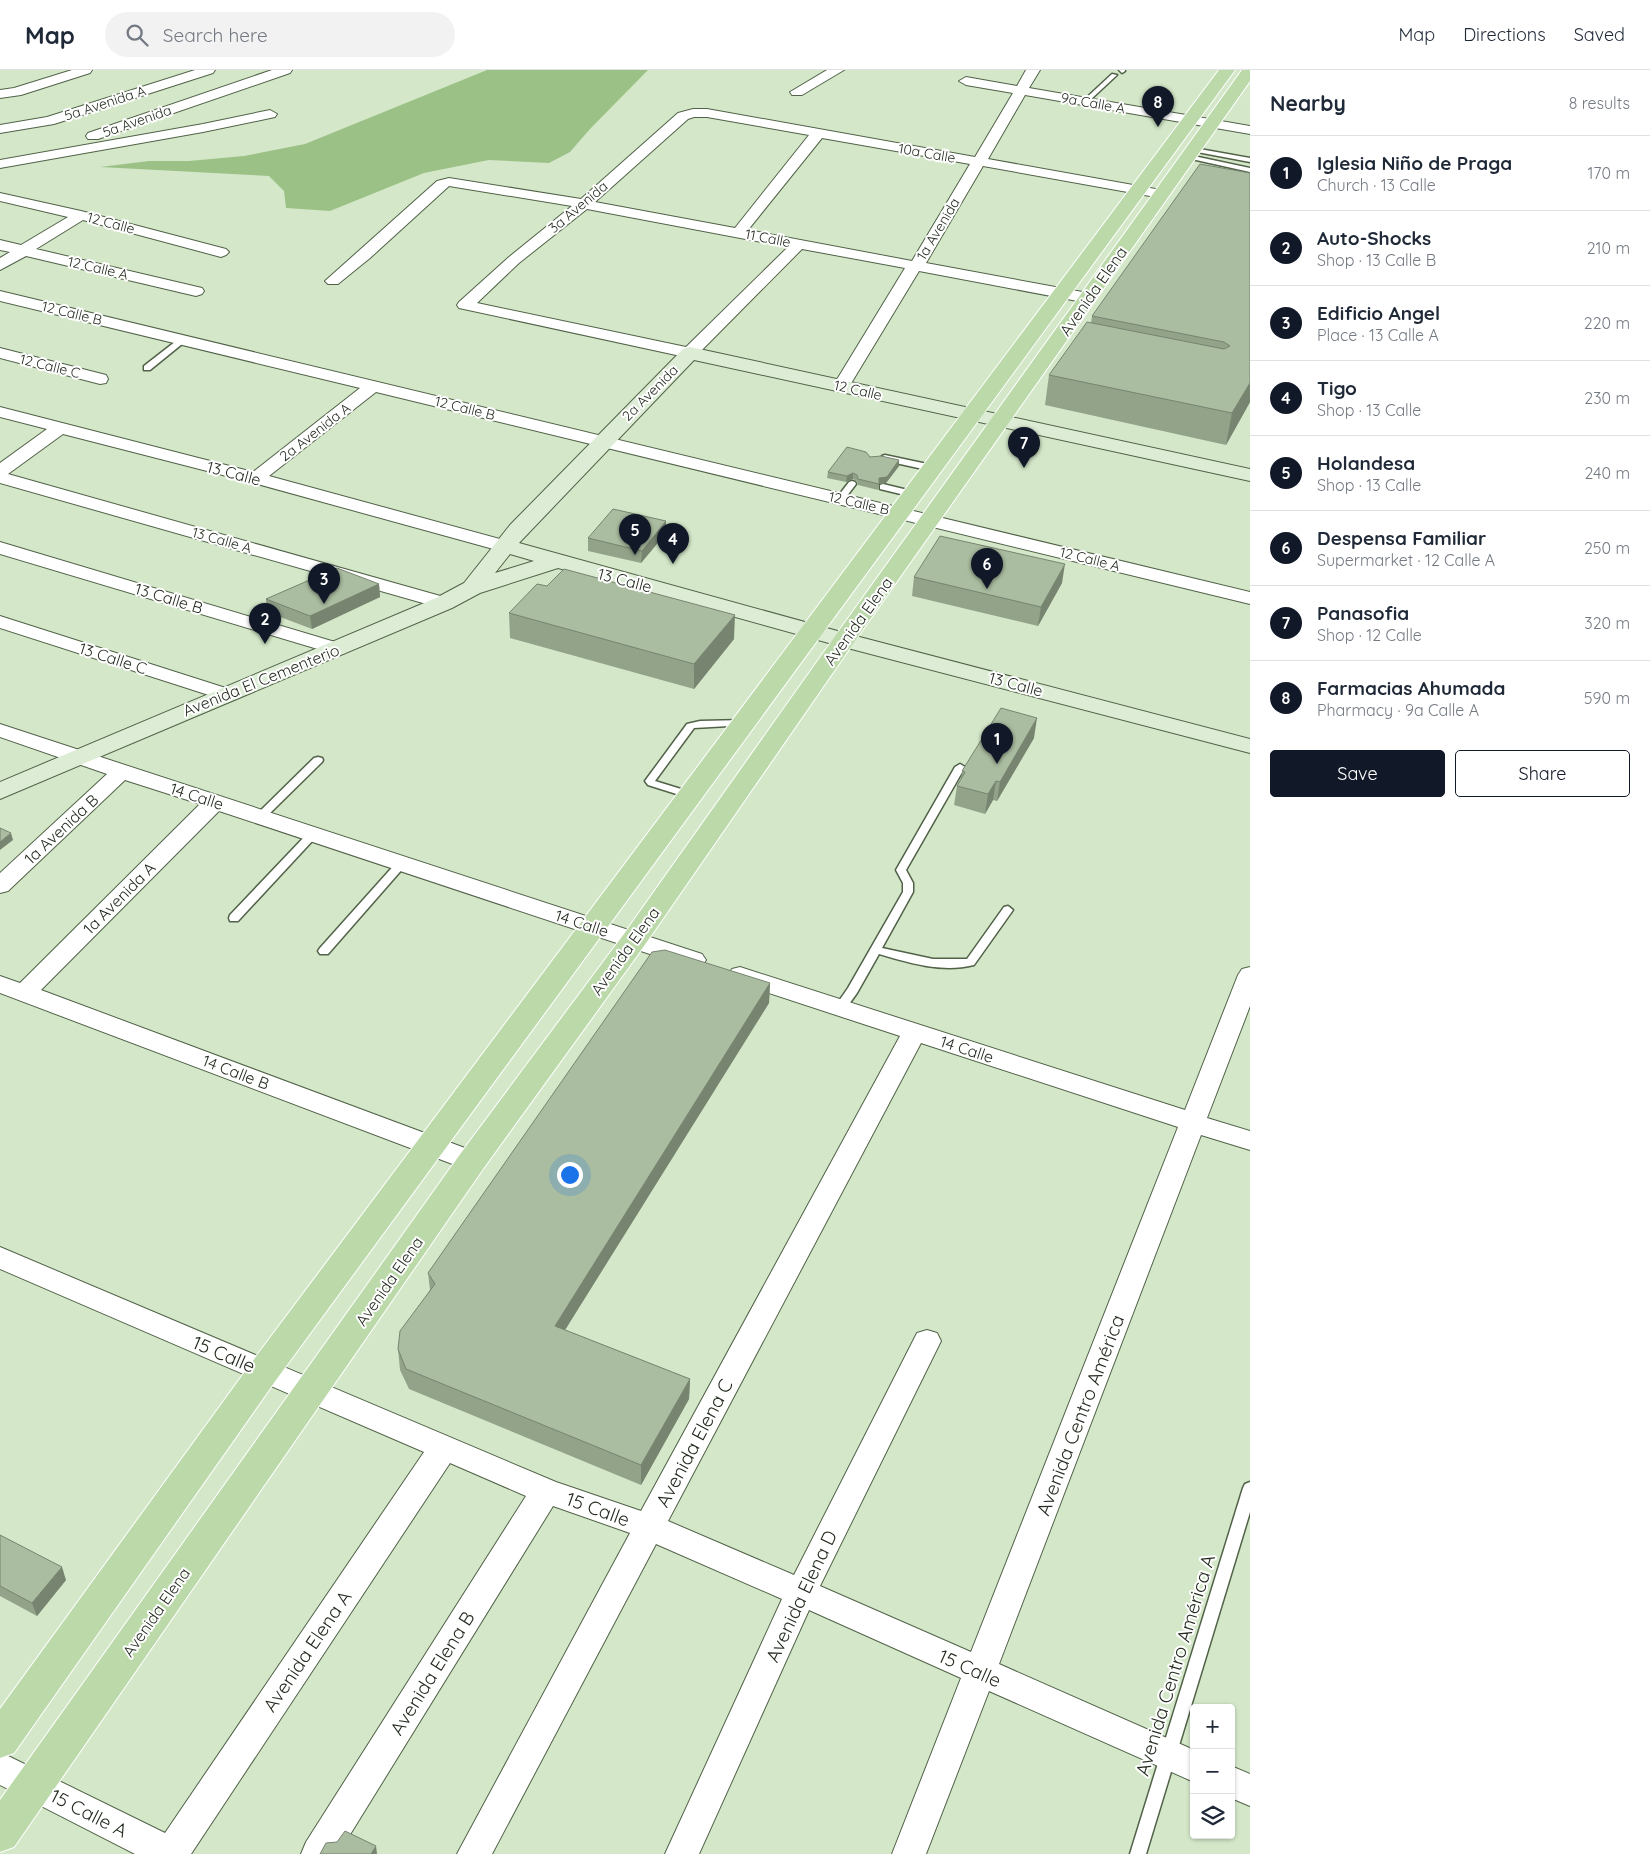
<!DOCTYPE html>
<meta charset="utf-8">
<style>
body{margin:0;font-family:Quicksand,sans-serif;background:#f2f2f3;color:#1f2937}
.controls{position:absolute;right:15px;bottom:15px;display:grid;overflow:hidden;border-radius:5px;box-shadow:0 1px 4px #0004}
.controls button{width:45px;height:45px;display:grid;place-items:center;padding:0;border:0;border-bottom:1px solid #e0e1e3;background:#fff;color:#1f2937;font:25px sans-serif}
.you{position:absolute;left:569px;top:1104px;width:18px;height:18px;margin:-12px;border:4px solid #fff;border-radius:50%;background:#1a73e8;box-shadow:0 0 0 8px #1a73e833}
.badge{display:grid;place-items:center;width:32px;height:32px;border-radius:50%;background:#111827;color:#fff;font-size:16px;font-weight:700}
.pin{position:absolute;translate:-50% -41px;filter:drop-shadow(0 1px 2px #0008)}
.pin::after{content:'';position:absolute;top:26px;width:18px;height:15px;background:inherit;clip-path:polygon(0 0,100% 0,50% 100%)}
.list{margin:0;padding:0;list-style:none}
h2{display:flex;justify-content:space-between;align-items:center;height:65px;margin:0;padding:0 20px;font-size:21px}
h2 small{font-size:16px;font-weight:400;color:#747a83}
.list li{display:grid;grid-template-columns:32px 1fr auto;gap:15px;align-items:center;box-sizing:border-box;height:75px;padding:0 20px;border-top:1px solid #e0e1e3}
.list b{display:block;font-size:19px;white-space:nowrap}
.list p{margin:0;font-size:16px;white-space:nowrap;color:#747a83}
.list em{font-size:16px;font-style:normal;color:#747a83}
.actions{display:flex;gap:10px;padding:15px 20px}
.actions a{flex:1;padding:11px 0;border:1px solid #111827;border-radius:5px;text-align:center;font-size:18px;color:#111827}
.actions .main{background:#111827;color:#fff}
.icon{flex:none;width:28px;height:28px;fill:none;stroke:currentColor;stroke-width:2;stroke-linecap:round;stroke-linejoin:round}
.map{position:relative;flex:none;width:1250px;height:1784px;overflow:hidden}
header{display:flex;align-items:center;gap:30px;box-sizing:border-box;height:70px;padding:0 25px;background:#fff;border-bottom:1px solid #e0e1e3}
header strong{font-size:24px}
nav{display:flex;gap:28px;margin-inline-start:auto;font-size:18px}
.search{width:350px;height:45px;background:#f2f2f3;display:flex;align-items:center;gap:12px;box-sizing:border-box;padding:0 18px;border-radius:28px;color:#747a83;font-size:19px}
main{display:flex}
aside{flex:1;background:#fff}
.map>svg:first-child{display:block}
.green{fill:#9cc186}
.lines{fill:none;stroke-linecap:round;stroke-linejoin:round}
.lane-casing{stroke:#516248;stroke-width:3}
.street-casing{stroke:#516248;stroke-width:2}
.secondary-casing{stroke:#516248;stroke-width:2}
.primary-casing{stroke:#fff;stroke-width:2}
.lane{fill:#fff;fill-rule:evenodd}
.street{fill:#fff;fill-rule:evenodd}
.secondary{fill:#ddecd5;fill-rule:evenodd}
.primary{fill:#bcd9aa;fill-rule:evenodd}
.wall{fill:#92a38a}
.shaded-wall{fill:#778470}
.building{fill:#aabda0;stroke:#778470}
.labels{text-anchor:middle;stroke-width:4;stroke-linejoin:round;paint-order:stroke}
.far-street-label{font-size:14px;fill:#252d21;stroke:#fff}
.street-label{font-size:16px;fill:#252d21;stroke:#fff}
.near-street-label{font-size:19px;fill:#252d21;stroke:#fff}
</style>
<header>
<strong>Map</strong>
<div class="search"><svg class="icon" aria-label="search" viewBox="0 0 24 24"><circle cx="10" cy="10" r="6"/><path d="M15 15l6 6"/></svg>Search here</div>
<nav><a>Map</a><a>Directions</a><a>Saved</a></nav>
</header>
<main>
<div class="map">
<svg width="1250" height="1784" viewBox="0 0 1250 1784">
<rect width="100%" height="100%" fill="#d4e8c9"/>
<!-- green -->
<polygon class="green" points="487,0 648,0 590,59 570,82 549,93 489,90 424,103 330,141 286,138 284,121 269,106 100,97 149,91 189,91 244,86 305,74"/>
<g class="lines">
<defs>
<g id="lane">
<polygon points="1119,0 1125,0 1125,1 1122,3"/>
<polygon points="1112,4 1117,5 1088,32 1084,32 1084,30"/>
<polygon points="1194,78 1250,88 1250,92 1192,81 1192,79"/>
<polygon points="1189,85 1250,98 1250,102 1187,88 1187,86"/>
<polygon points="180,268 187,270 150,300 144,300 144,296"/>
<polygon points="885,385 932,395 936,398 932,401 882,390 882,386"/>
<polygon points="852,411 855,412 856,414 843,431 837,431 836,429 849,412"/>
<polygon points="883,414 916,422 917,424 913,427 880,419 880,415"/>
<polygon points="744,650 749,653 747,655 694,658 655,711 694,723 695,725 694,727 686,727 648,715 645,711 687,654 700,651"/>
<polygon points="318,687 322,688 323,690 322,692 264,749 256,749 255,747 256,745 314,688"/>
<path d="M960 694 965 697 906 800 913 813V822L882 878 933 889H967L1004 837 1008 836 1013 840 974 895C942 903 909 893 879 884L857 923 844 941H836L834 938 848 918 903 822V813L896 800 955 697Z"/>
<polygon points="312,762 317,765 316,767 238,851 230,851 229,848 230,845 308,763"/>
<polygon points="401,791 405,792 406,794 405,796 328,884 320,884 318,881 320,878 397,792"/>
<polygon points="1250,1412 1250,1442 1146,1784 1130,1784 1243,1418 1245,1414"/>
</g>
<g id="street">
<polygon points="72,0 92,0 90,3 21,25 0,28 0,20 14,18"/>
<polygon points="195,0 215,0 213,3 54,54 0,63 0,55 47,47"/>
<polygon points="272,0 292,0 290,3 98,69 88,69 86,66 88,63"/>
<polygon points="827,0 844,0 802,25 792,25 790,22"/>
<path d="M1026 0H1040L1029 18 1250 56V64L1025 25 988 89 1161 120 1166 121 1168 124 1166 127 1161 128 983 96 926 193 1088 223 1094 225 1096 228 1094 231 1088 233 919 201 847 320H835L833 316 905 198 802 179 696 286 690 288 459 238 457 235 459 232 509 187 572 136 449 116 370 188 338 214H328L325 211 437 111 449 108 581 129 678 43 693 39H707L975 87 1013 23 966 15 959 11 966 7 1017 16ZM694 47H707L809 65 735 158 595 132 688 49ZM822 68 970 94 912 191 748 160ZM587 139 788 177 686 277 477 233 519 193Z"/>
<polygon points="270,40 277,44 275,47 203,62 0,98 0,90 203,54"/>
<polygon points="0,123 81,141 226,179 229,182 226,185 221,187 83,150 36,179 202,218 204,221 202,224 196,226 26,186 0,200 0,188 10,182 0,180 0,170 21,175 68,147 0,131"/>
<polygon points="0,221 1250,522 1250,534 376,322 269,406 511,472 513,476 511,480 504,482 497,480 250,412 63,364 8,404 451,529 454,533 451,537 444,539 437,537 0,413 0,393 47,359 0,347 0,337 253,402 360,318 0,231"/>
<polygon points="0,278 106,305 108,309 106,313 100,314 0,288"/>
<polygon points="0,472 345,575 348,579 345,583 338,585 331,583 0,484"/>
<polygon points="0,546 232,620 235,624 232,628 225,630 218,628 0,558"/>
<polygon points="0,654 702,884 706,890 702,896 694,898 686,896 219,741 41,920 481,1084 485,1091 481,1098 472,1101 463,1098 0,923 0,906 20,913 200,734 125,710 8,821 0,823 0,803 107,704 0,667"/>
<path d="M740 897 1185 1040 1238 905 1242 899 1250 897V936L1207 1048 1250 1061V1080L1201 1065 999 1594 1194 1680V1712L989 1621 926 1784H892L961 1608 809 1540 699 1784H665L782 1529 656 1474 492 1784H457L630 1463 553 1436 338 1784H301L306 1772 526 1426 450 1393 191 1784H135L0 1715V1682L165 1763 424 1382 0 1199V1177L556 1412 641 1441 900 966 732 911 728 905 732 899ZM921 973 1178 1057 971 1582 820 1516 941 1271 937 1263 927 1260 917 1263 794 1505 668 1451Z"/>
<polygon points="1231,1696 1250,1704 1250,1736 1231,1728"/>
</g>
<path id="secondary" d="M690 277 1250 399V411L694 290 519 473 852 565 1250 669V683L836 575 558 498 480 523 452 538 0 729V712L436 528 464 513 510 455 683 279ZM510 484 534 491 495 503Z"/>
<g id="primary">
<polygon points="1219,0 1235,0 276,1310 14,1683 0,1688 0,1639 252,1292"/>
<polygon points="1242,0 1250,0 1250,11 852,575 644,876 483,1099 14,1777 0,1782 0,1730 461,1083 624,864 836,565"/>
</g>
</defs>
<!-- lane casing -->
<use href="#lane" class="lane-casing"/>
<!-- street casing -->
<use href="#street" class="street-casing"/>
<!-- secondary casing -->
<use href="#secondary" class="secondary-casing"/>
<!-- primary casing -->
<use href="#primary" class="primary-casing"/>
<!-- lane -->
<use href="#lane" class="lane"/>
<!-- street -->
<use href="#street" class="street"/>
<!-- secondary -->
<use href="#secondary" class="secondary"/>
<!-- primary -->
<use href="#primary" class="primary"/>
</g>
<!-- wall -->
<g class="wall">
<polygon points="1250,103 1250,332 1226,375 1045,335 1049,305 1091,253 1092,246"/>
<polygon points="870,387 899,396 886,413 879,414 878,420 858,415 857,411 853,409 846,412 827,408 828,402"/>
<polygon points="666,463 641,493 588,481 588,468"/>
<polygon points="914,507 1062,513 1038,556 912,526"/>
<polygon points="379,514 380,527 312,559 267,542 266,529"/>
<polygon points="509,543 734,569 694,619 510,568"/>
<polygon points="1034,668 997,731 993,730 985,744 954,735 957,716 961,709 962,701"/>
<polygon points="770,913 769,933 565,1260 690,1309 689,1329 641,1415 409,1319 400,1300 398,1279 430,1220 428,1203"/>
<polygon points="0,1465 66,1510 37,1546 0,1526"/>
</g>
<!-- shaded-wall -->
<g class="shaded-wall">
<polygon points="1250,313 1250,332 1226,375 1232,343"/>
<polygon points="899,390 899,396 886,413 878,414 879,408"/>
<polygon points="853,403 853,409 846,412 847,406"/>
<polygon points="666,451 666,463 641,493 642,481"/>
<polygon points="1065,494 1062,513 1038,556 1041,537"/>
<polygon points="379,514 380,527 312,559 310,546"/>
<polygon points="735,545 734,569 694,619 694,594"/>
<polygon points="1037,648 1034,668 997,731 1000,712"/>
<polygon points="996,711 993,730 985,744 988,724"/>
<polygon points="11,763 13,770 0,780 0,772"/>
<polygon points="770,913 769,933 555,1276 555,1256"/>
<polygon points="690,1309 689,1329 641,1415 641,1395"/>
<polygon points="62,1497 66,1510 37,1546 32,1533"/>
<polygon points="376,1776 377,1784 371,1784"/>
</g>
<!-- building -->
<g class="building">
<polygon points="1200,94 1250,103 1250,313 1232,343 1049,305 1087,252 1224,279 1230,276 1224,272 1092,246"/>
<polygon points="847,377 866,382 870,387 881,386 899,390 887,407 879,408 879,414 858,409 857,405 853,403 847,406 828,402"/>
<polygon points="613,439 666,451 642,481 588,468"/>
<polygon points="940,466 1065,494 1041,537 914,507"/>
<polygon points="337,498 379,514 310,546 266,529"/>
<polygon points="564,499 735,545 694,594 509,543 537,514 547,516"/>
<polygon points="1001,638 1037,648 1000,712 996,711 988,724 957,716 965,702 962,701"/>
<polygon points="0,758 11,763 0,772"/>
<polygon points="665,880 770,913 555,1256 690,1309 641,1395 406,1299 398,1279 400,1261 435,1214 428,1203 652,882"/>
<polygon points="0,1465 62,1497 32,1533 0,1516"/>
<polygon points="345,1761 376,1776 371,1784 320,1784 326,1773 337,1772"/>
</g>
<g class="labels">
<!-- far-street labels -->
<g class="far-street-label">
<text transform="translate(105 33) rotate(-18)" y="5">5a Avenida A</text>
<text transform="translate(1093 33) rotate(10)" y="5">9a Calle A</text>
<text transform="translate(137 51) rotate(-19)" y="5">5a Avenida</text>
<text transform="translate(927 83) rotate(10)" y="5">10a Calle</text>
<text transform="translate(578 137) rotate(-40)" y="5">3a Avenida</text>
<text transform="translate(111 153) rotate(15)" y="5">12 Calle</text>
<text transform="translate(938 159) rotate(-59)" y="5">1a Avenida</text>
<text transform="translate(768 168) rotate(11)" y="5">11 Calle</text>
<text transform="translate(98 198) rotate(13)" y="5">12 Calle A</text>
<text transform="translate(72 243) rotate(14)" y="5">12 Calle B</text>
<text transform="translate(50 296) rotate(14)" y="5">12 Calle C</text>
<text transform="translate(858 320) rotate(13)" y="5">12 Calle</text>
<text transform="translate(650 323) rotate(-45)" y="5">2a Avenida</text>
<text transform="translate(465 338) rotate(14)" y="5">12 Calle B</text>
<text transform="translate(315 362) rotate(-38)" y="5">2a Avenida A</text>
<text transform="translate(859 433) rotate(13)" y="5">12 Calle B</text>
<text transform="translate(222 470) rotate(16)" y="5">13 Calle A</text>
<text transform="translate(1090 489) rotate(14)" y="5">12 Calle A</text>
</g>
<!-- street labels -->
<g class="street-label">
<text transform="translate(1093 221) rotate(-55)" y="6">Avenida Elena</text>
<text transform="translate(234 403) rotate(15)" y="6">13 Calle</text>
<text transform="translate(625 510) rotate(15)" y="6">13 Calle</text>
<text transform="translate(169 528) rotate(17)" y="6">13 Calle B</text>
<text transform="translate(858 551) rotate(-54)" y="6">Avenida Elena</text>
<text transform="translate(113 588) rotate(18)" y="6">13 Calle C</text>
<text transform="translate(261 610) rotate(-22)" y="6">Avenida El Cementerio</text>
<text transform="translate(1016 614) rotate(15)" y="6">13 Calle</text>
<text transform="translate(197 726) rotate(18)" y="6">14 Calle</text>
<text transform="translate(61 759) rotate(-43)" y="6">1a Avenida B</text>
<text transform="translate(119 828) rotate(-45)" y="6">1a Avenida A</text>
<text transform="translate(582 853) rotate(18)" y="6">14 Calle</text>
<text transform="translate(625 881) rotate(-54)" y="6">Avenida Elena</text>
<text transform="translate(967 979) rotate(18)" y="6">14 Calle</text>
<text transform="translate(236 1002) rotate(21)" y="6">14 Calle B</text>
<text transform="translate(389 1211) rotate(-55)" y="6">Avenida Elena</text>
<text transform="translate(156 1542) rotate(-55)" y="6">Avenida Elena</text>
</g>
<!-- near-street labels -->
<g class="near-street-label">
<text transform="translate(224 1284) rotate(23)" y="7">15 Calle</text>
<text transform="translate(1080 1345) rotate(-69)" y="7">Avenida Centro América</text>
<text transform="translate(694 1373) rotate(-62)" y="7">Avenida Elena C</text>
<text transform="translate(598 1439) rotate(20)" y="7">15 Calle</text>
<text transform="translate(801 1526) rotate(-65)" y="7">Avenida Elena D</text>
<text transform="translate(307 1581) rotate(-56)" y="7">Avenida Elena A</text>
<text transform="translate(1175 1595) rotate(-73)" y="7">Avenida Centro América A</text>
<text transform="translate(970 1598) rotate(24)" y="7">15 Calle</text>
<text transform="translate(432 1603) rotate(-58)" y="7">Avenida Elena B</text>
<text transform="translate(89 1743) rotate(27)" y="7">15 Calle A</text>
</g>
</g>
</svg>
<div class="controls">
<button>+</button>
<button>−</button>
<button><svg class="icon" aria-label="layers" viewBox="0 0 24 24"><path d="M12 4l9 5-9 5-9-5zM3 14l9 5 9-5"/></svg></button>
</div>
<div class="you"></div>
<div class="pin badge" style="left:997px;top:694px">1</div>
<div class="pin badge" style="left:265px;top:574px">2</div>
<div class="pin badge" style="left:324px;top:534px">3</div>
<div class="pin badge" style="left:673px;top:494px">4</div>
<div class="pin badge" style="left:635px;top:485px">5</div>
<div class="pin badge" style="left:987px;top:519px">6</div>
<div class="pin badge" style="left:1024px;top:398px">7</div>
<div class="pin badge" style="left:1158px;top:57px">8</div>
</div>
<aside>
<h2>Nearby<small>8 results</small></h2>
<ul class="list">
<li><span class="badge">1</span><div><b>Iglesia Niño de Praga</b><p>Church · 13 Calle</p></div><em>170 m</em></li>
<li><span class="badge">2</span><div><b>Auto-Shocks</b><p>Shop · 13 Calle B</p></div><em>210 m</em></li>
<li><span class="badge">3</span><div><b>Edificio Angel</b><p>Place · 13 Calle A</p></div><em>220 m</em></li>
<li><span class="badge">4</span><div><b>Tigo</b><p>Shop · 13 Calle</p></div><em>230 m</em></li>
<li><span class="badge">5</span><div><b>Holandesa</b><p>Shop · 13 Calle</p></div><em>240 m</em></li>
<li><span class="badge">6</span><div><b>Despensa Familiar</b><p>Supermarket · 12 Calle A</p></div><em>250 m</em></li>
<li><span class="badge">7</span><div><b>Panasofia</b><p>Shop · 12 Calle</p></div><em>320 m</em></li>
<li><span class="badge">8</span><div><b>Farmacias Ahumada</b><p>Pharmacy · 9a Calle A</p></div><em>590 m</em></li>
</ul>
<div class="actions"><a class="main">Save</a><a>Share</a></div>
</aside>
</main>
